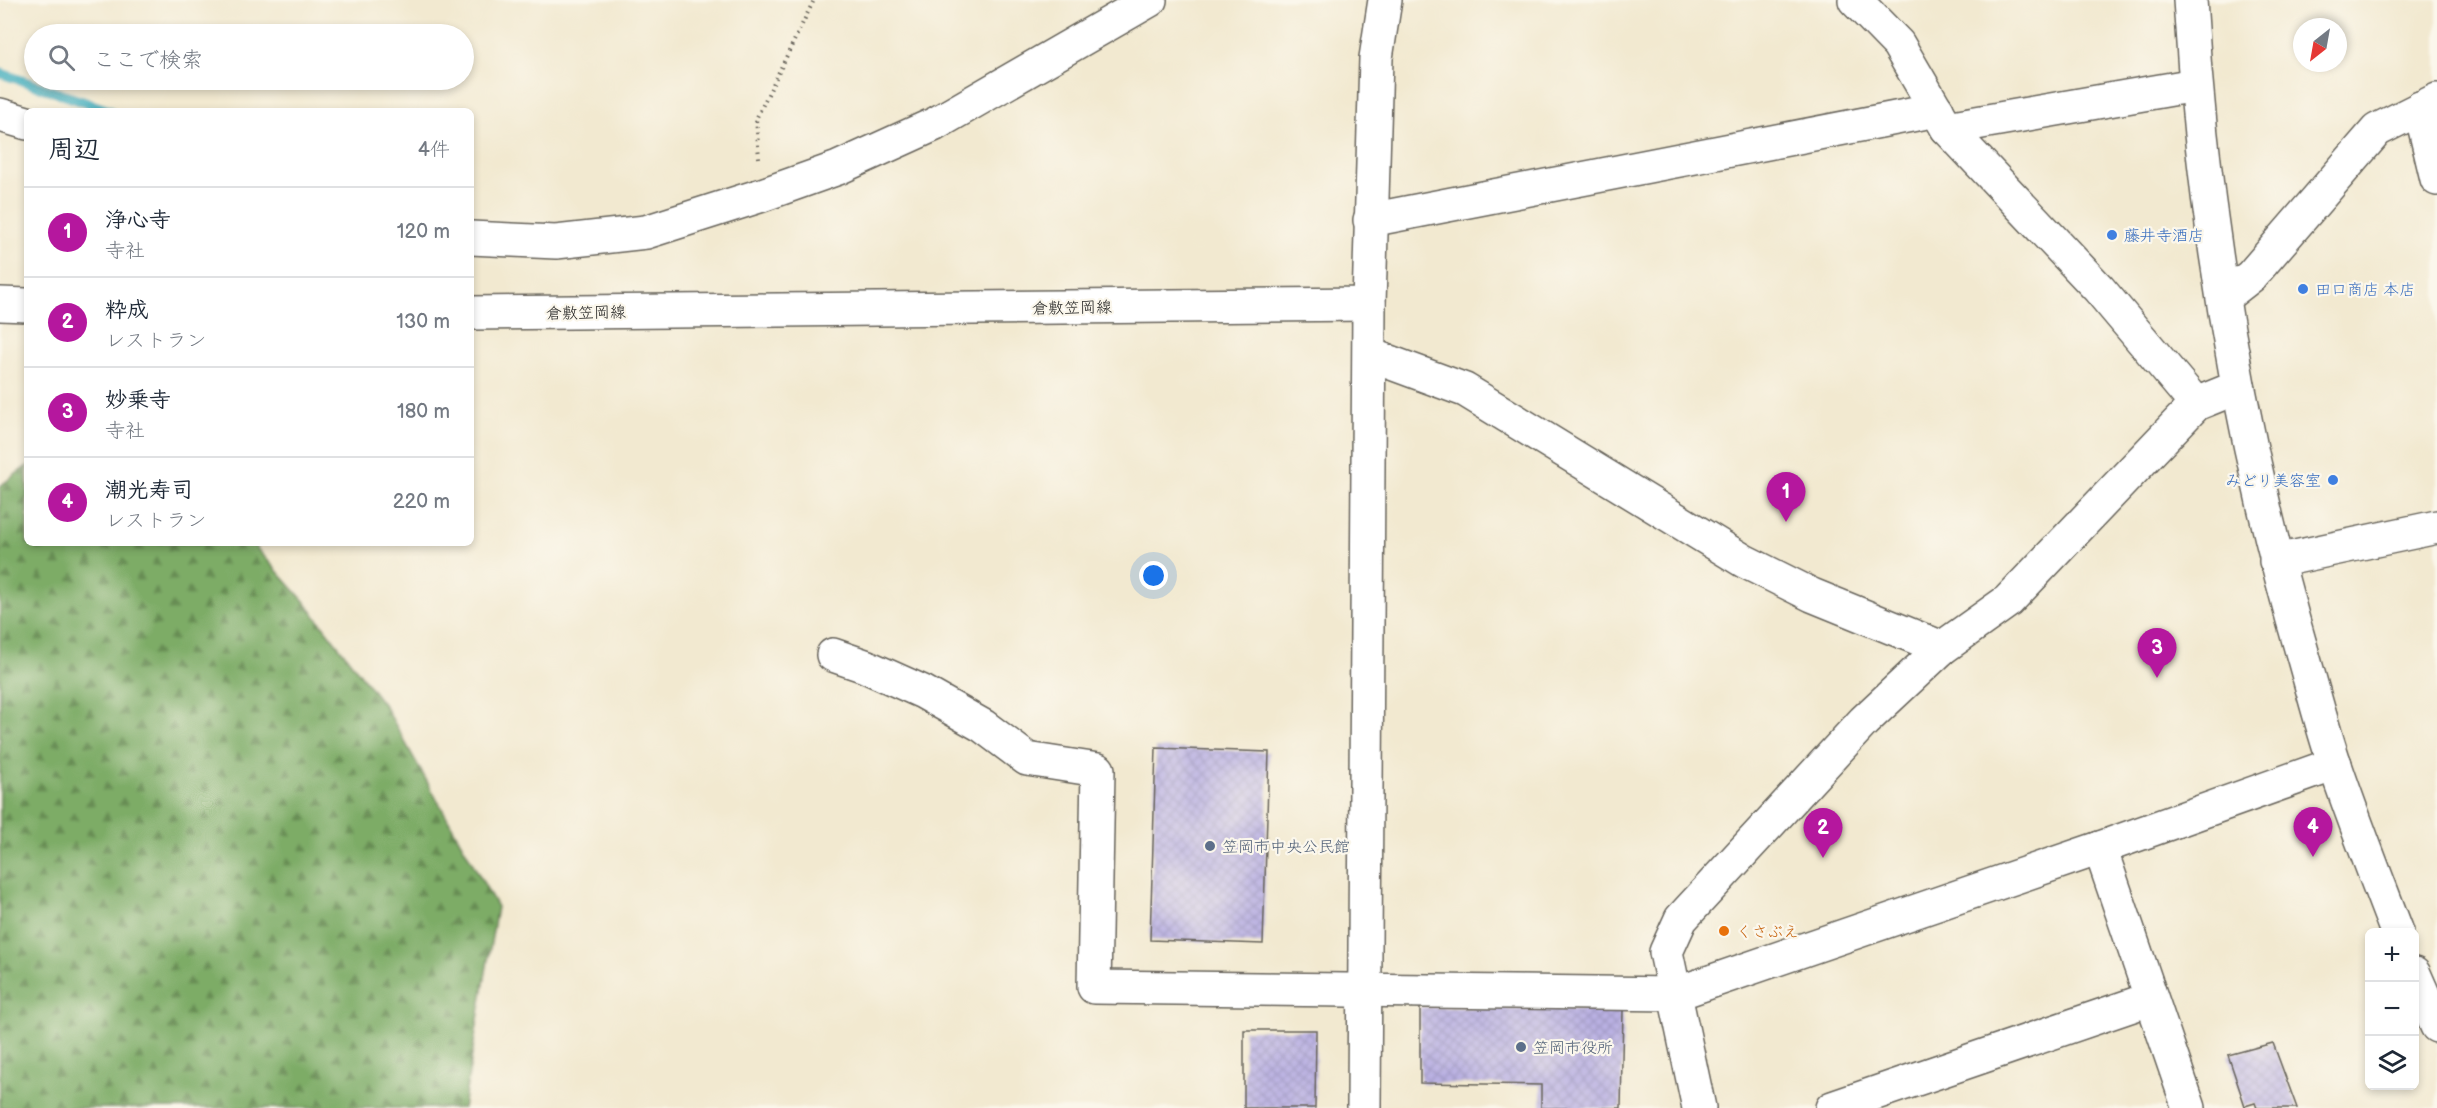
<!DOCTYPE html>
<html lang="ja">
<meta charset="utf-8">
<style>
body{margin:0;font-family:"Balsamiq Sans","Klee One",sans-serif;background:#f6f6f7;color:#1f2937}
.controls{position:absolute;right:18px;bottom:18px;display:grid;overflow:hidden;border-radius:9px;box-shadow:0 3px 9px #0003}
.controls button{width:54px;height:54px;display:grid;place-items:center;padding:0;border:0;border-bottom:2px solid #e0e1e3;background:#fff;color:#1f2937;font:30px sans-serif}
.compass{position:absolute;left:2293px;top:18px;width:54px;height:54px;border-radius:50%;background:#fff;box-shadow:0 3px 9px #0003;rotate:211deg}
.you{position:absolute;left:1154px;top:576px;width:21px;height:21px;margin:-15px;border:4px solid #fff;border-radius:50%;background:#1a73e8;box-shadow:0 0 0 9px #1a73e833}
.badge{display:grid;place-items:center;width:39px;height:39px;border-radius:50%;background:#b5179e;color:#fff;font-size:20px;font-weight:700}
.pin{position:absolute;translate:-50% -50px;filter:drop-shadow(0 2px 3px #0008)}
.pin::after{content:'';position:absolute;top:32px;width:21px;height:18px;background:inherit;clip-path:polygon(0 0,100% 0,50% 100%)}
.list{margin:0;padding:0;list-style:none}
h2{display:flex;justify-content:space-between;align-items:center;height:78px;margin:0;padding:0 24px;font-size:26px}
h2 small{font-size:20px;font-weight:400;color:#747a83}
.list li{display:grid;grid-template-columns:39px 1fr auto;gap:18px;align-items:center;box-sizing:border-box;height:90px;padding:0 24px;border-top:2px solid #e0e1e3}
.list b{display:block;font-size:22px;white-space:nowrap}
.list p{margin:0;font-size:20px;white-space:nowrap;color:#747a83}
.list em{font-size:20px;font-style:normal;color:#747a83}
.icon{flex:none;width:33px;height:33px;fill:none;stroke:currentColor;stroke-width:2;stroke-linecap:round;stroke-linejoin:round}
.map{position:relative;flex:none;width:2437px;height:1108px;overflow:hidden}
.search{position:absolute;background:#fff;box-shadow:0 3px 9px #0003;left:24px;top:24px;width:450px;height:66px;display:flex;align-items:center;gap:15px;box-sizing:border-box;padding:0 21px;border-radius:33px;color:#747a83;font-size:22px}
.panel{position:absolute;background:#fff;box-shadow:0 3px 9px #0003;left:24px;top:108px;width:450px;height:438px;border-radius:9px}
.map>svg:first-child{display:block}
.forest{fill:url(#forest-firs);stroke:#4c6441;stroke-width:1.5}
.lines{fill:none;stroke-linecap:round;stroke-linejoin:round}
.stream{stroke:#3eacbc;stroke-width:10}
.building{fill:url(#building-cross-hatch)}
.minor-casing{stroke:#67645b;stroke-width:36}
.major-casing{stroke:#67645b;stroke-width:36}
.path{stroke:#67645b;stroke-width:4;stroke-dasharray:1.5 4.5;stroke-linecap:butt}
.minor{stroke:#fff;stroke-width:33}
.major{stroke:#fff;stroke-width:33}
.shop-dot{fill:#3f7fe0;stroke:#fbf7ec;stroke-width:2}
.service-dot{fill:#5c6f8a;stroke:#fbf7ec;stroke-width:2}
.food-dot{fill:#e8710a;stroke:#fbf7ec;stroke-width:2}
.labels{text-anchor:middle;stroke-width:4.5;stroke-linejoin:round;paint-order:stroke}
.shop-label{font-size:16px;fill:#366cbe;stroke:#fbf7ec;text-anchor:start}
.street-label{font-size:16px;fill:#1c1c1c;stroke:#fbf7ec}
.service-label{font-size:16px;fill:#4e5e75;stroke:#fbf7ec;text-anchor:start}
.food-label{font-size:16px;fill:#c56008;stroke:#fbf7ec;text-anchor:start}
</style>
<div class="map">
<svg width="2437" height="1108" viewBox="0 0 2437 1108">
<defs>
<pattern id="forest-firs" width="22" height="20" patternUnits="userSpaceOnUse" patternTransform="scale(1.5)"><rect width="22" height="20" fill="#7dac66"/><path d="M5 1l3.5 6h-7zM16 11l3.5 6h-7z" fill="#668b53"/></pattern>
<pattern id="building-cross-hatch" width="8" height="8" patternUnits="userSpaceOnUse" patternTransform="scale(1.5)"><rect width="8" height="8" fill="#b9b0e2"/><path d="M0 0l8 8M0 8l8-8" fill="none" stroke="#9e97c1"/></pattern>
</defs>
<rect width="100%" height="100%" fill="#fbf7ec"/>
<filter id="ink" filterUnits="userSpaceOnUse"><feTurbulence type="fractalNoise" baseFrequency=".0167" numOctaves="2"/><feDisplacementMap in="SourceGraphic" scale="12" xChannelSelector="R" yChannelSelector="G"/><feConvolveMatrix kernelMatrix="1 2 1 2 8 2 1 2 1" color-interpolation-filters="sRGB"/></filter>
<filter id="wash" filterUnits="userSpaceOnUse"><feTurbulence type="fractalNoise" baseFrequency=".008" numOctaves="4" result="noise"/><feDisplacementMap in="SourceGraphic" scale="24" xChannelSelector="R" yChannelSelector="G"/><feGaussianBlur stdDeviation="1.35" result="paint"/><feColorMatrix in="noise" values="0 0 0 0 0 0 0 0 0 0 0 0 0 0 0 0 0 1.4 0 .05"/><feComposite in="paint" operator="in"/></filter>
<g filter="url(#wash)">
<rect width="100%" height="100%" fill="#f2e9d0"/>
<!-- forest -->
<polygon class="forest" points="27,466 27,543 252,543 304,601 386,708 497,907 463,1108 0,1108 0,486"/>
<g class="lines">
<!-- stream -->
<polyline class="stream" points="0,73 110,111"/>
</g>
<g id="blocks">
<!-- building -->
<g class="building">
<polygon points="1156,748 1269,752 1263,944 1150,940"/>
<polygon points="1420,1007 1623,1010 1621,1108 1541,1108 1541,1085 1420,1083"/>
<polygon points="1244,1030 1316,1030 1315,1108 1244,1108"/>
<polygon points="2273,1043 2297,1108 2257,1108 2255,1103 2245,1106 2228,1055"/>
</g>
</g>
</g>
<g filter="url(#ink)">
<use href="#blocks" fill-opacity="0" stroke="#67645b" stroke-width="1.5"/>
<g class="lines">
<defs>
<g id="minor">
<polyline points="1855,0 1898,44 1947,128 2099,289 2196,404"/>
<path d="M2190 0C2203 222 2242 445 2304 659 2314 694 2323 730 2335 765 2354 821 2376 877 2397 932"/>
<polyline points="2420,108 2437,179"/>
<polyline points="0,115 27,123"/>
<polyline points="1947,128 2195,85"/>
<polyline points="1370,220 1937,110"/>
<polyline points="471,238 556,242 646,232 762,195 838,168 935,124 1150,0"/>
<polyline points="2224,297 2251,276 2377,130 2437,100"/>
<polyline points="1370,355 1465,390 1744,561 1812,595 1942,648"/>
<polyline points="2276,561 2437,527"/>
<polyline points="833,655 865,666 923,692 983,726 1027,759 1098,770 1094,987 1675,994 2100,848 2335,764"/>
<polyline points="2100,848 2189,1108"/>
<polyline points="2414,974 2437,1026"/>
<polyline points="1364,1108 1369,304"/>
<polyline points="1699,1108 1666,952 1681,919 1864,721 1942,648 2008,601 2196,404 2238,387"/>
<polyline points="1832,1108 2150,999"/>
</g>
<g id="major">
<polyline points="0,304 27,305"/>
<polyline points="471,313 1369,304 1376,58 1385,0"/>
</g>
</defs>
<!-- minor casing -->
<use href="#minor" class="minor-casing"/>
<!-- major casing -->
<use href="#major" class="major-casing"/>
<!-- path -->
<polyline class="path" points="759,158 756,119 814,0"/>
<!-- minor -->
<use href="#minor" class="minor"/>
<!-- major -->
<use href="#major" class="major"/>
</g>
</g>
<!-- markers -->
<g class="shop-dot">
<circle cx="2112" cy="235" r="6"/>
<circle cx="2303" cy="289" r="6"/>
<circle cx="2333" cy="480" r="6"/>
</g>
<g class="service-dot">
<circle cx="1210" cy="846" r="6"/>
<circle cx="1521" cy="1047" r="6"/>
</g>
<circle class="food-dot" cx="1724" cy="931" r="6"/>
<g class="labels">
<!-- shop labels -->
<g class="shop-label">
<text x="2124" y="241">藤井寺酒店</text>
<text x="2315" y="295">田口商店 本店</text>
<text x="2321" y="486" text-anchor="end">みどり美容室</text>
</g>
<!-- street labels -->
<g class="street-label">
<text transform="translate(1072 307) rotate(-1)" y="6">倉敷笠岡線</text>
<text transform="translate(586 312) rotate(-1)" y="6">倉敷笠岡線</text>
</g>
<!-- service labels -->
<g class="service-label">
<text x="1222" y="852">笠岡市中央公民館</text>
<text x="1533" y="1053">笠岡市役所</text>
</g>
<!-- food labels -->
<g class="food-label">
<text x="1736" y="937">くさぶえ</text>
</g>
</g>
</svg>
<div class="controls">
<button>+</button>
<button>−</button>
<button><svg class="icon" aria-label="layers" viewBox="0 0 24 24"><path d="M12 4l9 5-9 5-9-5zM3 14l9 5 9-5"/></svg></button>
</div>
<svg class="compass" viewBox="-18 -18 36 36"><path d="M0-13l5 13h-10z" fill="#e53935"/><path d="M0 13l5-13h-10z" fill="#747a83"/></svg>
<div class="you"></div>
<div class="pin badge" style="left:1786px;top:522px">1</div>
<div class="pin badge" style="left:1823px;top:858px">2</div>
<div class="pin badge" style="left:2157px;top:678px">3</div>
<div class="pin badge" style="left:2313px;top:857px">4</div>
<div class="search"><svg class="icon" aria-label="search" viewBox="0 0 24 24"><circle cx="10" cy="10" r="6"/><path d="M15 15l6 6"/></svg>ここで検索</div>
<section class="panel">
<h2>周辺<small>4件</small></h2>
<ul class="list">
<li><span class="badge">1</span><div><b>浄心寺</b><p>寺社</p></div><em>120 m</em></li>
<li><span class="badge">2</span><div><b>粋成</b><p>レストラン</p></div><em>130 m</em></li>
<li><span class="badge">3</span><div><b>妙乗寺</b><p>寺社</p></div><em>180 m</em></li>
<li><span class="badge">4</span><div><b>潮光寿司</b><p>レストラン</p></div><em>220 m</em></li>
</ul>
</section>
</div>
